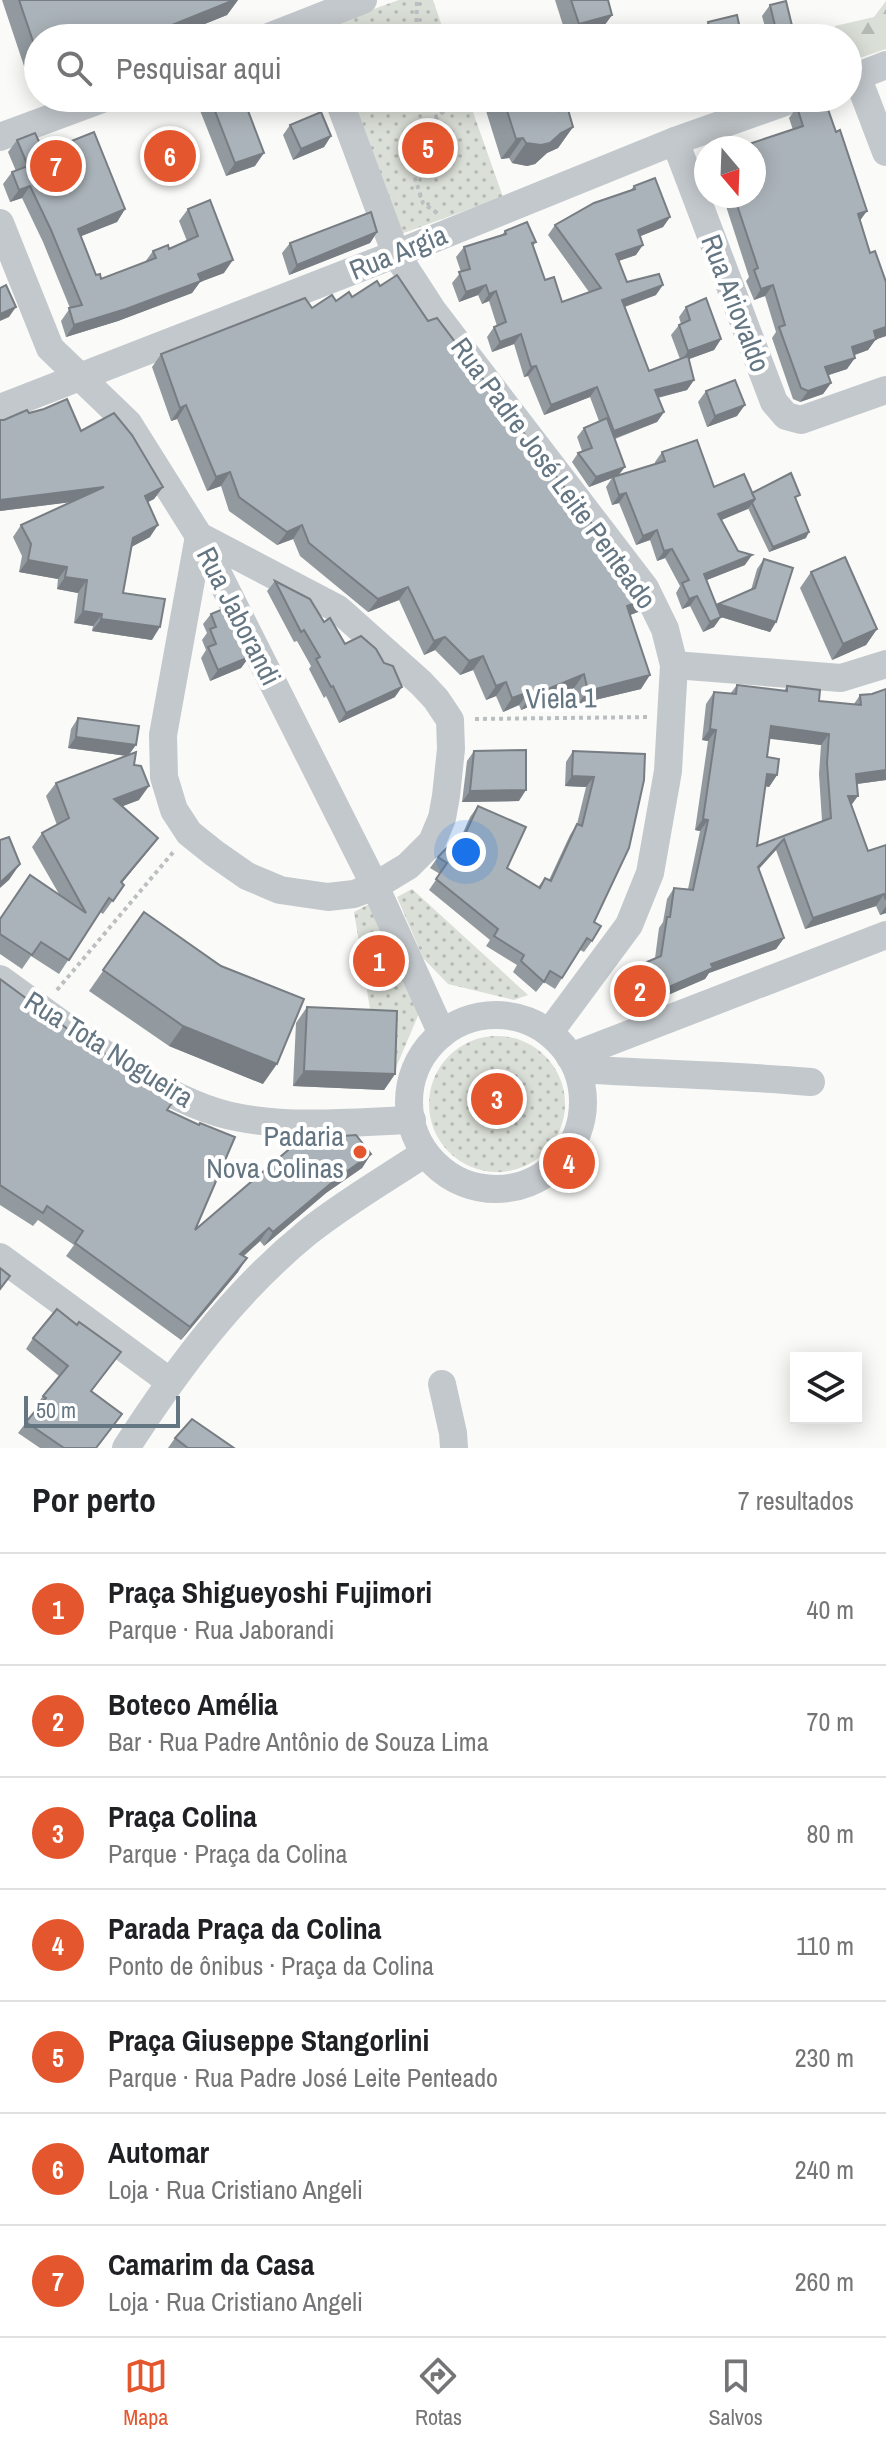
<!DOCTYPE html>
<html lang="pt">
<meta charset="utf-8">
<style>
body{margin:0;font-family:"Archivo Narrow",sans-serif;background:#f2f2f2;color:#202124}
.controls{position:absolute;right:24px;bottom:24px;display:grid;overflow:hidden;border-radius:0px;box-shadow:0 4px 20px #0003}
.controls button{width:72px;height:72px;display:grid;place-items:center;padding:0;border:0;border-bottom:2px solid #e0e0e0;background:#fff;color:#202124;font:40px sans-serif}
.compass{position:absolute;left:694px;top:136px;width:72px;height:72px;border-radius:50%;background:#fff;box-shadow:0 4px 20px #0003;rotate:161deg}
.scale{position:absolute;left:24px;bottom:20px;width:156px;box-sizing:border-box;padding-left:8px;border:4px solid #657683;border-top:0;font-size:22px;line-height:28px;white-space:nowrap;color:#657683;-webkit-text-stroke:6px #fff;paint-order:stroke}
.you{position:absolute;left:466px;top:852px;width:28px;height:28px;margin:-20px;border:6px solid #fff;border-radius:50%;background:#1a73e8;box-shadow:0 0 0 12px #1a73e833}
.badge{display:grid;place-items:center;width:52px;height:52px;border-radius:50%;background:#e4572e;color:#fff;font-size:26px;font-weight:700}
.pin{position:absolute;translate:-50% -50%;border:4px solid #fff;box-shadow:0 2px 8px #0006}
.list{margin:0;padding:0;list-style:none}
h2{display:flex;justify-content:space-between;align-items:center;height:104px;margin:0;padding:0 32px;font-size:34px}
h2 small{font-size:26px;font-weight:400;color:#757577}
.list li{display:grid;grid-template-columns:52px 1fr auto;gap:24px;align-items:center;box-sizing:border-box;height:112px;padding:0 32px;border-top:2px solid #e0e0e0}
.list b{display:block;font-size:30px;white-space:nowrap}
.list p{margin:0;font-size:26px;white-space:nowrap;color:#757577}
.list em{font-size:26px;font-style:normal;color:#757577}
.icon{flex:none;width:44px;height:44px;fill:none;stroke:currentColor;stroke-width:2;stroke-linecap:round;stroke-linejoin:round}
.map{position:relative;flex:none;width:886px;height:1448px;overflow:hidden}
.search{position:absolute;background:#fff;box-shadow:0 4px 20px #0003;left:24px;right:24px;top:24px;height:88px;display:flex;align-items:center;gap:20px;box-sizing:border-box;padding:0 28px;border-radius:44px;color:#757577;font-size:30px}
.sheet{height:888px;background:#fff}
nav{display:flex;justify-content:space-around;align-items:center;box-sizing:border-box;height:112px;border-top:2px solid #e0e0e0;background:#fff;font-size:22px;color:#757577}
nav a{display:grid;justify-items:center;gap:4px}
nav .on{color:#e4572e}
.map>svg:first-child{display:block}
.grass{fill:url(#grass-dots)}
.forest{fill:url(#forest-firs)}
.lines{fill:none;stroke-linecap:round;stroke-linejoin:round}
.path{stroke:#bbbfc2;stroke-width:4;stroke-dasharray:4 4;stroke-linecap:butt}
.minor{stroke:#c3c8cc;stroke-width:28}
.wall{fill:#929a9f;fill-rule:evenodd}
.shaded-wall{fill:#777d82}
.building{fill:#aab3b9;stroke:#777d82;stroke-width:2;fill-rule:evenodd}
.poi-dot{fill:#e4572e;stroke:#fff;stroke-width:3}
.labels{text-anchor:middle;stroke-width:8;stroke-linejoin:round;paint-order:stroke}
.street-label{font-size:28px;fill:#657683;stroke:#fff}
.poi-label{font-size:28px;fill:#657683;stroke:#fff;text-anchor:end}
</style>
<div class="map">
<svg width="886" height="1448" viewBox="0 0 886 1448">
<defs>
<pattern id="grass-dots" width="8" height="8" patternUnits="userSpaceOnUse" patternTransform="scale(2)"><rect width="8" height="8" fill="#dadfd7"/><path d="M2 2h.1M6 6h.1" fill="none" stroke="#b4b9b4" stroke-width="1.8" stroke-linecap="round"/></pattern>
<pattern id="forest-firs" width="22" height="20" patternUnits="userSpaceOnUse" patternTransform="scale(2)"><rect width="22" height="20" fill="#dadfd7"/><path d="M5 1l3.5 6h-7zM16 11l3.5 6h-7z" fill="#b4b9b4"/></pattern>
</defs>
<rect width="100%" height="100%" fill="#fafaf8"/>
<!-- grass -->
<g class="grass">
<polygon points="399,0 433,0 446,38 330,38 326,26"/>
<polygon points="352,98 468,98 503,197 401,234"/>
<polygon points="412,889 528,995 514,1000 448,984 423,958 397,897"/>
<polygon points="369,904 420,1011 389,1084 381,1075 354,912"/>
<circle cx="497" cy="1104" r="68"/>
</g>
<!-- forest -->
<polygon class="forest" points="886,1 886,49 848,62 848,38 832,38 835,26 874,17"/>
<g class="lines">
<!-- path -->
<g class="path">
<polyline points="416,38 417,0"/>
<polyline points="437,213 423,203 413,172 410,155 413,141 451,104 451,98"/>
<polyline points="475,719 650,717"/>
<polyline points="57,990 175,850"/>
</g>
<!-- minor -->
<g class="minor">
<polyline points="266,38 363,0"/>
<polyline points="857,76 886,152"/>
<polyline points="848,80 886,65"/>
<polyline points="338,98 396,254 433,311 645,588 665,629 674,665 668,771 650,873 629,925 549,1033"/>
<polyline points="0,137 105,98"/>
<polyline points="675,141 774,402 786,416 801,420 886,390"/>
<polyline points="0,223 50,348 128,423 199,536 375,886 442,1034"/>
<polyline points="0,408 396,254 675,141 796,98"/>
<polygon points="199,536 338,609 421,683 436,699 450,720 451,749 446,796 442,818 432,842 408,866 375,886 354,894 328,897 280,890 247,876 214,853 189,833 174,810 164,777 163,735"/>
<polyline points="674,665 841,678 886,664"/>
<path d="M0 979C66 1026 162 1105 241 1118 297 1128 355 1122 412 1120"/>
<circle cx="496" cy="1102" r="87"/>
<polyline points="570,1057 886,935"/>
<path d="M577 1069C655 1074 733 1075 811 1082"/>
<polyline points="0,1257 169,1381"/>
<polyline points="442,1384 453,1433 454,1448"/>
<path d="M126 1448C177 1369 234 1292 308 1232 344 1203 386 1179 425 1153"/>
</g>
</g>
<!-- wall -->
<g class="wall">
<polygon points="2,0 238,0 227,15 170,38 38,38 38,91 33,93"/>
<polygon points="555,0 608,0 612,15 601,30 575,38 567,38"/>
<polygon points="770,5 795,38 768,38 762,16"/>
<polygon points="708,22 742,38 702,38 701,33"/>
<polygon points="195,98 265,98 261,104 248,108 255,166 226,176"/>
<polygon points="482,98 555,98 559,111 573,127 558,148 547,153 535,164 527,166 512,163 509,158 501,159"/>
<polygon points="797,107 860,220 870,253 886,282 886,336 876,339 868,350 854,355 847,369 828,375 831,383 823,394 800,402 793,399 772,338 776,332 765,296 754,300 746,281 749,277 723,197 715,200 714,196 754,196 793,130 789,118"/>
<polygon points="290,125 331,136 324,147 293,160 283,135"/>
<polygon points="17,140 44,152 125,209 117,222 81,236 96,275 101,279 145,262 153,251 169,249 187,241 179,221 188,209 224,273 200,282 192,293 118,321 66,337 61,321 70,308 43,242 22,198 10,202 3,184 12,172 16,171 8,152"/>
<polygon points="634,186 670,217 663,227 640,236 636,255 619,261 627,282 656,295 625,307 649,371 680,359 671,335 679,325 681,324 679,317 686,307 721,339 714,350 689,359 694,380 687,390 658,398 664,412 657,422 615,439 619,475 655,464 655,462 662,452 714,487 796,500 806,538 769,552 748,508 721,520 745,565 706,580 717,606 718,604 751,590 757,569 764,559 776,622 770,632 721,617 714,627 703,632 690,606 682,609 676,593 680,586 665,558 657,561 650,540 636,545 619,503 612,505 606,487 612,478 589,487 572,462 578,453 582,451 577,437 584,428 599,421 590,397 544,415 528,376 524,377 514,344 492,352 487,337 494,327 497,326 489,301 482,304 478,295 459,302 452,283 461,272 456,257 464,247 502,235 505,231 536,242 533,246 545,280 562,302 589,292 548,235 555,225 630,191"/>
<polygon points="377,232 370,243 289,275 282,253 290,243"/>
<polygon points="380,286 428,321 638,612 630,615 641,689 578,704 574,688 521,710 519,705 503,712 496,696 486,700 473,670 460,675 435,650 424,655 399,600 368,612 300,556 293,539 277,545 229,511 221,486 207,491 177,419 171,421 152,367 161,354 336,301 352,297"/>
<polygon points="706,391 737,416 707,427 698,402"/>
<polygon points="29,413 81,431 163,487 154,499 148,502 150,537 131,547 123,593 152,640 92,631 93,626 74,623 78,593 57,589 58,579 19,572 22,556 13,537 21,525 70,502 0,511"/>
<polygon points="811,572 877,629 866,645 832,660 800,588"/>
<polygon points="275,581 324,622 395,697 339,723 326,696 324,698 309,669 311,666 297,641 294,642 267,591"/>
<polygon points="211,614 249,657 241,668 210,681 201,658 206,650 202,640 207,633 203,624"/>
<path d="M737 685 784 691 787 686 819 701 854 704 860 695 872 694 886 689V780L857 784 851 806 868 851 886 845V913L880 915 876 906 805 929 776 850 759 869 784 938 776 949 709 973 705 979 640 1007 627 978 635 967 655 958 659 928 663 922 667 899 674 888 688 889 700 831 695 830 708 741 702 740 706 704 714 692 730 694ZM769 738 821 745 819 774 822 821 757 846 765 786 769 787 777 775 767 757Z"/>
<polygon points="78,718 129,755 134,765 139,800 122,806 158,838 122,883 124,885 103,914 100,912 59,974 31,956 22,969 0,954 0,919 59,894 32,847 42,833 57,825 46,796 56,783 127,756 68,748 71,729"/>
<polygon points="474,751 519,801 462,802 467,761"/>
<polygon points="573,751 645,754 594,922 592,941 584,952 580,950 555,989 544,982 536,992 513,972 517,965 486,946 490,940 429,890 440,874 430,868 438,857 458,844 470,817 478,806 507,868 538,887 545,878 549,880 570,835 577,824 586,787 565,786 566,762"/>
<polygon points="144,912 263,1084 169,1046 89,991"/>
<polygon points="0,979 167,1110 195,1230 371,1154 362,1168 326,1193 264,1246 260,1241 244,1256 238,1272 181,1340 66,1256 74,1245 38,1220 33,1226 0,1205"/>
<polygon points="307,1007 395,1074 384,1090 293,1086 296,1023"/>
<polygon points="77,1325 121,1352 91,1392 122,1414 96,1448 40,1448 18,1433 37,1408 35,1407 43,1396 59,1376 26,1349 33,1338"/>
<polygon points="175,1438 234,1448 168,1448"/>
</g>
<!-- shaded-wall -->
<g class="shaded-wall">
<polygon points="234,0 238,0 227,15 170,38 140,38"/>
<polygon points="612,15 601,30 575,38 569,38 579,24"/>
<polygon points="249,98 265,98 261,104 235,113 244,100"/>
<polygon points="573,127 558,148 547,153 535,164 527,166 512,163 526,143 561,133"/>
<polygon points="331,136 324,147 293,160 301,149"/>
<polygon points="523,138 509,158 501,159 516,139"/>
<polygon points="264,153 255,166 226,176 235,163"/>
<polygon points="30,186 22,198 10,202 19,190"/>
<polygon points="125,209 117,222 69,241 78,229"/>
<polygon points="867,211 859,222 858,214"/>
<polygon points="670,217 663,227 631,240 638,230"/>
<polygon points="377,232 370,243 289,275 297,265"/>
<polygon points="643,245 636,255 609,264 616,254"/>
<polygon points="233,260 224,273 200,282 192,293 118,321 66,337 74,325"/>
<polygon points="486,285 478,295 459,302 466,292"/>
<polygon points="663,285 656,295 615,310 622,300"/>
<polygon points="773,285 765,296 754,300 761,289"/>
<polygon points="496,291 489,301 482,304 489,294"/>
<polygon points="16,307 9,317 0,321 0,314"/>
<polygon points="886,327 886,336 866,343 874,331"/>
<polygon points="521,334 514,344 492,352 500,342"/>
<polygon points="721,339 714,350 681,362 688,351"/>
<polygon points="876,339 868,350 844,359 852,347"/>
<polygon points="855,358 847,369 817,379 825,367"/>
<polygon points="536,366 528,376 524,377 531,367"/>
<polygon points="694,380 687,390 648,400 655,390"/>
<polygon points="831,383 823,394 800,402 808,391"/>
<polygon points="597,387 590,397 544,415 551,405"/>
<polygon points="186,405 177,419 171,421 180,408"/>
<polygon points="745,405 737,416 707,427 715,416"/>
<polygon points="664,412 657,422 607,441 614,431"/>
<polygon points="625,467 618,476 589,487 596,477"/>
<polygon points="230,472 221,486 207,491 216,477"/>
<polygon points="104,487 96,499 0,511 0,500"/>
<polygon points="163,487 154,499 136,508 145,496"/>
<polygon points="626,493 619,503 612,505 619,495"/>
<polygon points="755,499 748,509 712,524 718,514"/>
<polygon points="158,525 150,537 124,551 133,538"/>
<polygon points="302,525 293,539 277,545 287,532"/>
<polygon points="657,530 650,540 636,545 643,536"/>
<polygon points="809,532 806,538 769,552 773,547"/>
<polygon points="672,549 665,558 657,561 664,551"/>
<polygon points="752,555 745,565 697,584 704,574"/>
<polygon points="28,560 67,567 58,579 19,572"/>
<polygon points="65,577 87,580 78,593 57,589"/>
<polygon points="408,587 399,600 368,612 378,599"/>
<polygon points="697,596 690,606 682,609 689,599"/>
<polygon points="647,598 638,612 617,620 627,606"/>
<polygon points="718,604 776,622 770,632 721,617 714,627 703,632 710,622 711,614"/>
<polygon points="83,611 102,614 93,626 74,623"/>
<polygon points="101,619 160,627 152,640 92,631"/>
<polygon points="877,629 866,645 832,660 843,644"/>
<polygon points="445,637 435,650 424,655 434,641"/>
<polygon points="483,656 473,670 460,675 469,661"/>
<polygon points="249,657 241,668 210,681 218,670"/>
<polygon points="584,674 574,688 521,710 531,696"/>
<polygon points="650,675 641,689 578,704 588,691"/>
<polygon points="506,682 496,696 486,700 496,686"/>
<polygon points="402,687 395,697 339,723 346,713"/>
<polygon points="529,692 519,705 503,712 512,698"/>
<polygon points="771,726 829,734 821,745 763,738"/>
<polygon points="710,729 716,730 708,741 702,740"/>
<polygon points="76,737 136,745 128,756 68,748"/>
<polygon points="886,770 886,780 849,785 856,774"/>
<polygon points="767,774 777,775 769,787 759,785"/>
<polygon points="572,776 594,777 586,787 565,786"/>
<polygon points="149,786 139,800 105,813 114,799"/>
<polygon points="526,790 519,801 462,802 470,791"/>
<polygon points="848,796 858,796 850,807"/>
<polygon points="703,819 708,820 700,831 695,830"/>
<polygon points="158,838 148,851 111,896 121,882"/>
<polygon points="784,839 776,850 750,878 758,867"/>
<polygon points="20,864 9,880 0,888 0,883"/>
<polygon points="884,894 876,906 805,929 813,918"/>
<polygon points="886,906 886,913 880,915"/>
<polygon points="784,938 776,949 709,973 705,979 640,1007 648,996 711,964"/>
<polygon points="183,1026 277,1064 263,1084 169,1046"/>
<polygon points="304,1071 395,1074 384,1090 293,1086"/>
<polygon points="371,1154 362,1168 326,1193 264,1246 273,1232 335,1180"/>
<polygon points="269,1228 260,1241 231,1267 240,1254"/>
<polygon points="247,1258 238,1272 181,1340 190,1327"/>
</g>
<!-- building -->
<g class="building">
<polygon points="19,0 234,0 140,38 38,38 38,56"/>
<polygon points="571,0 608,0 612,15 579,24"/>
<polygon points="786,1 795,38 778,38 770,5"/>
<polygon points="737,15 742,38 712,38 708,22"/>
<polygon points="315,32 317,38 298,38"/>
<polygon points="210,98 249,98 244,100 264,153 235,163"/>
<polygon points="503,98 555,98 559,111 567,106 573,127 561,133 550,143 541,145 526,143 523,138 516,139"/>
<polygon points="818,98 824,98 836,132 840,130 867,211 858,214 870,253 875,251 886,282 886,327 874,331 876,339 852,347 855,358 825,367 831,383 808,391 801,388 779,327 785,325 773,285 761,289 754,270 758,268 734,196 754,196 754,148 737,148 803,126 797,107"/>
<polygon points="321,112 331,136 301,149 290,125"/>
<polygon points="94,132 125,209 78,229 96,275 100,274 101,279 156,258 153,251 168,245 169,249 198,236 188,209 210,200 233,260 198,274 201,281 126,309 74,325 69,308 82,305 51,230 30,186 19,190 12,172 28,166 17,140 35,133 44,152"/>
<polygon points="655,178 670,217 638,230 643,245 616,254 627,282 659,274 663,285 622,300 649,371 688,356 694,380 655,390 664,412 614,431 597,387 551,405 536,366 531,367 521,334 500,342 494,327 506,322 496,291 489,294 486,285 466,292 459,272 470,269 464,247 506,234 505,231 527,222 536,242 532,243 545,280 554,277 562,302 601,288 555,225 594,203 635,189 634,186"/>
<polygon points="371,212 377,232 297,265 290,243"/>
<polygon points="397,275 428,321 437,318 645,594 647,598 627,606 650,675 588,691 584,674 531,696 529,692 512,698 506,682 496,686 483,656 469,661 445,637 434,641 408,587 378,599 309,543 302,525 287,532 239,497 230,472 216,477 186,405 180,408 161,354 305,298 312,308 332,295 336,301 349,292 352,297 377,281 380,286"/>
<polygon points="6,285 16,307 0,314 0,288"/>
<polygon points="706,298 721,339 688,351 679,325 690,320 686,307"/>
<polygon points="735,380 745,405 715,416 706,391"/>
<polygon points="67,399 81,431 114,413 132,435 163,487 145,496 158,525 133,538 123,593 165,599 160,627 101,619 102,614 83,611 87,580 65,577 67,567 28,560 31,544 21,525 104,487 0,500 0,420 4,420 27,410 29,413 44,409"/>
<polygon points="607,418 625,467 596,477 578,453 592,448 584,428"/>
<polygon points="697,440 714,487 744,474 755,499 718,514 738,551 752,555 704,574 721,617 710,622 697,596 689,599 682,583 689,580 672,549 664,551 657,530 643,536 626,493 619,495 613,477 665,461 662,452"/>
<polygon points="791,473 800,495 795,497 809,532 773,547 752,503 755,499 752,493"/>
<polygon points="845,557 877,629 843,644 811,572"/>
<polygon points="764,559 793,568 776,622 718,604 755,588"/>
<polygon points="275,581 310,599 324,622 330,618 345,644 361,636 376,649 384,663 393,666 402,687 346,713 333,686 331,687 316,659 320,657 304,630 301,632"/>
<polygon points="228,607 249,657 218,670 208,647 216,644 210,629 216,627 211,614"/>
<path d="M737 685 787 691V686L820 690 819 701 861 705 860 695 872 694 886 689V770L856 774 858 796H848L868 851 886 845V900L884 894 813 918 784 839 758 867 784 938 711 964 713 968 648 996 635 967 661 956 667 917H670L674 888 693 890 708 820 703 819 716 730 710 729 714 692 736 694ZM771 726 829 734 827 763 831 818 757 846 767 774 777 775 779 759 767 757Z"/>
<polygon points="78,718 139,726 136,745 76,737"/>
<polygon points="526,750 526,790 470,791 474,751"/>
<polygon points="573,751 645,754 644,780 629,848 594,922 601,926 592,941 587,938 562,978 550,971 544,982 521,961 524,955 494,936 498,929 436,879 447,863 438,857 453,841 460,845 478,806 526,827 507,868 540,888 545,878 551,881 577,824 582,826 594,777 572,776"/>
<polygon points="136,752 134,765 141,766 149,786 114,799 158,838 121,882 124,885 113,901 109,898 69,960 41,942 32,955 0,934 0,919 30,875 86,913 42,833 69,818 56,783"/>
<polygon points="9,837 20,864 0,883 0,840"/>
<polygon points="144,912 221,966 304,999 277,1064 183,1026 103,970"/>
<polygon points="0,979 84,1041 176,1097 167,1110 199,1125 200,1123 235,1137 195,1230 301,1139 356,1135 371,1154 335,1180 273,1232 269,1228 240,1254 247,1258 190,1327 75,1243 83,1231 47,1206 43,1213 0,1185"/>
<polygon points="307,1007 397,1011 395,1074 304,1071"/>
<polygon points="0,1268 10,1276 0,1289"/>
<polygon points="57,1309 77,1325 79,1322 121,1352 91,1391 122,1414 96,1448 64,1448 26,1422 46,1398 43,1396 68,1366 33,1338"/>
<polygon points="192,1419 234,1448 188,1448 175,1438"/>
</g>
<!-- markers -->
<circle class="poi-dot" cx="360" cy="1152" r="8"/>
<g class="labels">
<!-- street labels -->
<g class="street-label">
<text transform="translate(398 252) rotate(-22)" y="10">Rua Argia</text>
<text transform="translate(736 303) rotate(69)" y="10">Rua Ariovaldo</text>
<text transform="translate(554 473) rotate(54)" y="10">Rua Padre José Leite Penteado</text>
<text transform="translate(239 616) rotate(63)" y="10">Rua Jaborandi</text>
<text transform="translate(561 698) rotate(-1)" y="10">Viela 1</text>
<text transform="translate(109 1049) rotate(32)" y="10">Rua Tota Nogueira</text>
</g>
<!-- poi labels -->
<g class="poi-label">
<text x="344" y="1146">Padaria<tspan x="344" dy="32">Nova Colinas</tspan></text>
</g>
</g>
</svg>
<div class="controls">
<button><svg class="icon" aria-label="layers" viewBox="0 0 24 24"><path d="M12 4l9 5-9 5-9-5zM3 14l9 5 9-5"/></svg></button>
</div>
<svg class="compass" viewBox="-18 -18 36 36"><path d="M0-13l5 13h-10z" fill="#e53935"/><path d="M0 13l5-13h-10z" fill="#757577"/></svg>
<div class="scale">50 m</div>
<div class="you"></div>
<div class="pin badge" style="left:379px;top:961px">1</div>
<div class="pin badge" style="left:640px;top:991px">2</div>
<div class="pin badge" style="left:497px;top:1099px">3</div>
<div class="pin badge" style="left:569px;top:1163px">4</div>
<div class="pin badge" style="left:428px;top:148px">5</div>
<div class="pin badge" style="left:170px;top:156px">6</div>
<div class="pin badge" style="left:56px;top:166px">7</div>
<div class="search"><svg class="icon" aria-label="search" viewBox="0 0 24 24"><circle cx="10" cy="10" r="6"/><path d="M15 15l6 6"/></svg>Pesquisar aqui</div>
</div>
<section class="sheet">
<h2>Por perto<small>7 resultados</small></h2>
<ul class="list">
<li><span class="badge">1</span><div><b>Praça Shigueyoshi Fujimori</b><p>Parque · Rua Jaborandi</p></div><em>40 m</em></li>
<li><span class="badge">2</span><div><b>Boteco Amélia</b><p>Bar · Rua Padre Antônio de Souza Lima</p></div><em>70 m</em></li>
<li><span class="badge">3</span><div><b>Praça Colina</b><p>Parque · Praça da Colina</p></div><em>80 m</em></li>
<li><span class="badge">4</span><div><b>Parada Praça da Colina</b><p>Ponto de ônibus · Praça da Colina</p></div><em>110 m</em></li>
<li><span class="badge">5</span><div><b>Praça Giuseppe Stangorlini</b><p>Parque · Rua Padre José Leite Penteado</p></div><em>230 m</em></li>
<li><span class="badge">6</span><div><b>Automar</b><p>Loja · Rua Cristiano Angeli</p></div><em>240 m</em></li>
<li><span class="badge">7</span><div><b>Camarim da Casa</b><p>Loja · Rua Cristiano Angeli</p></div><em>260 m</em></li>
</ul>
</section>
<nav>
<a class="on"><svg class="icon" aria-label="map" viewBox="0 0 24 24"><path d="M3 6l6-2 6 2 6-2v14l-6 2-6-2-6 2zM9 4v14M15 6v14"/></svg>Mapa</a>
<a><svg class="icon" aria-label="directions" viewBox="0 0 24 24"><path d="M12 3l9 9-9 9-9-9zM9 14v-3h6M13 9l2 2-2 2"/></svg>Rotas</a>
<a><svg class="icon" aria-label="saved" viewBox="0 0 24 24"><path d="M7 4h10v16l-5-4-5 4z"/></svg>Salvos</a>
</nav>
